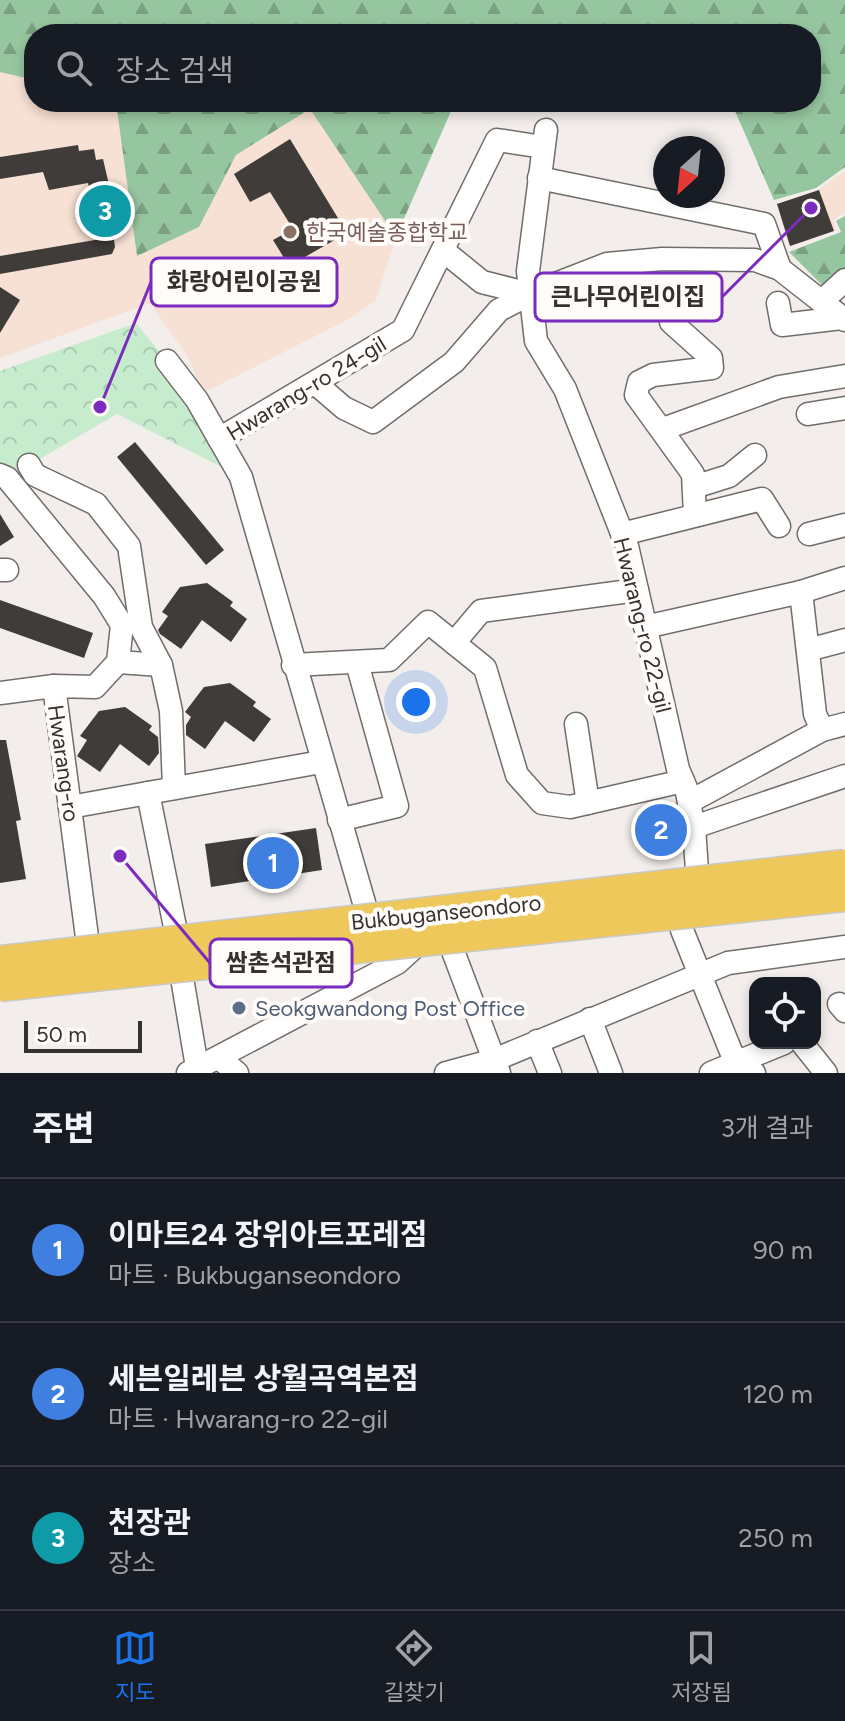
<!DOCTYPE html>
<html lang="ko">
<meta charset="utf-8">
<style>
body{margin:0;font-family:Figtree,"Noto Sans KR",sans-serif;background:#20242c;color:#f1f3f6}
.controls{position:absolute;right:24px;bottom:24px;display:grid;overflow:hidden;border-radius:16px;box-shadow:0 4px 12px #0003}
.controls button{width:72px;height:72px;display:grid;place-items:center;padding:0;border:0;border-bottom:2px solid #363941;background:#171b24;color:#f1f3f6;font:40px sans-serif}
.compass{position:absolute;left:653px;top:136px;width:72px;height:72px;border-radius:50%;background:#171b24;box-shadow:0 4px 12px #0003;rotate:207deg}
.scale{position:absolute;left:24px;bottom:20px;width:118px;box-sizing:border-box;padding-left:8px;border:4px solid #343231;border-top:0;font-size:22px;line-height:28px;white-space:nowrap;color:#343231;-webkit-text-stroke:6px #fffcfa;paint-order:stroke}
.you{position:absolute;left:416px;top:702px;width:28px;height:28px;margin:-20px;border:6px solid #fff;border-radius:50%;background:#1a73e8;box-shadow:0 0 0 12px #1a73e833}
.badge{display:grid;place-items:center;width:52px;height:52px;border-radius:50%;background:#1a73e8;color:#fff;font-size:26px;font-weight:700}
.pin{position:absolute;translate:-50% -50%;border:4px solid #fff;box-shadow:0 2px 8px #0006}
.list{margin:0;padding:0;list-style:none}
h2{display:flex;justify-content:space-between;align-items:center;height:104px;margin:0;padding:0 32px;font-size:34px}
h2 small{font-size:26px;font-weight:400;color:#9ea1a6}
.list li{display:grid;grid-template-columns:52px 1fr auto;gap:24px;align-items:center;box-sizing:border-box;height:144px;padding:0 32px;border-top:2px solid #363941}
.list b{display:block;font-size:30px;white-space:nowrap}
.list p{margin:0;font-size:26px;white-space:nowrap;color:#9ea1a6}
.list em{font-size:26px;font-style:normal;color:#9ea1a6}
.icon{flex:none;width:44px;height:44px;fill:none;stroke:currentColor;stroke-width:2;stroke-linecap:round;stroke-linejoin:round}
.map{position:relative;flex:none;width:845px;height:1073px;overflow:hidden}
.search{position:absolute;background:#171b24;box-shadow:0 4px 12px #0003;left:24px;right:24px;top:24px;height:88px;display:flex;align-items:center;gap:20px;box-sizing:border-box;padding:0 28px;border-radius:32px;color:#9ea1a6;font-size:30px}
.sheet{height:536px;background:#171b24}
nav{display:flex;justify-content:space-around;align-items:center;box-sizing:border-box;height:112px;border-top:2px solid #363941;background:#171b24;font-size:22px;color:#9ea1a6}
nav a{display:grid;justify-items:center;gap:4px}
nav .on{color:#1a73e8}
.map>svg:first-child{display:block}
.education{fill:#f7e0d4}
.forest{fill:url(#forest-firs)}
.park{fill:url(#park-crowns)}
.building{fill:#403c3a}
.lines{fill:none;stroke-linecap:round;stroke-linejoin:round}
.minor-casing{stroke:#716d6a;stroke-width:25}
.minor{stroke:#fff;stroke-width:22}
.highway-bridge-casing{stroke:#cacac9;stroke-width:35;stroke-linecap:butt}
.highway-bridge{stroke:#eec85b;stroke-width:32}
.education-dot{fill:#8d6e63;stroke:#fffcfa;stroke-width:3}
.service-dot{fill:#5c6f8a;stroke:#fffcfa;stroke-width:3}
.labels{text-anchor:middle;stroke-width:8;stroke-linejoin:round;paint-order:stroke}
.education-label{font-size:22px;fill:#785e54;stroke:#fffcfa;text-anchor:start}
.street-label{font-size:22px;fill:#343231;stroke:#fffcfa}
.service-label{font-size:22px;fill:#4e5e75;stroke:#fffcfa;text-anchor:start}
.leader{fill:none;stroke:#7b2cbf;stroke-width:3}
.callout-dot{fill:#7b2cbf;stroke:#fffcfa;stroke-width:3}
.callout{fill:#fffcfa;stroke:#7b2cbf;stroke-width:3}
.callout-label{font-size:24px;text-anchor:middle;font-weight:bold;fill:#343231}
</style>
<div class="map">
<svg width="845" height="1073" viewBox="0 0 845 1073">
<defs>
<pattern id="forest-firs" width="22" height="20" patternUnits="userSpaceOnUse" patternTransform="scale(2)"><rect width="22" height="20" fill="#96c69f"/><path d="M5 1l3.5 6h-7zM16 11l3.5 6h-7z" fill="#7ba182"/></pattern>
<pattern id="park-crowns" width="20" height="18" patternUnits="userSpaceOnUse" patternTransform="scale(2)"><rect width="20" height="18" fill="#c6eccd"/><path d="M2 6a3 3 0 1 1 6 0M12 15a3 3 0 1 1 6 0" fill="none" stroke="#abcbb0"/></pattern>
</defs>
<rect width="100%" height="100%" fill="#f3eeeb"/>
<!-- education -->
<g class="education">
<polygon points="0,72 34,80 34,102 116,102 137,255 199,227 236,155 311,109 396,237 376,300 349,319 203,393 188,357 150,303 0,358"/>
<polygon points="845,171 845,212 833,220 837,230 790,247 777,204 817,191"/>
</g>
<!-- forest -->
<g class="forest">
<polygon points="0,0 845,0 845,167 816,188 774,200 731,102 811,102 811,34 34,34 34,80 0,72"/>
<polygon points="116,102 455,102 396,237 310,109 236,155 199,227 137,256"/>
<polygon points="845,216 845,273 828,291 789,252 841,232 836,221"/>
</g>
<!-- park -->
<polygon class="park" points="136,323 167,361 241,477 117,414 7,478 0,475 0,371"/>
<!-- building -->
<g class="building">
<polygon points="290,139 347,233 289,266 273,240 293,229 270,192 250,202 234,174"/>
<polygon points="78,145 79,151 94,149 96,160 103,159 120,232 113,233 115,247 112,254 0,274 0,256 101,239 88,183 49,190 43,172 0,179 0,157"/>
<polygon points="819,190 834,231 790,246 777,204"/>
<polygon points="0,287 20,300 0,333"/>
<polygon points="135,442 224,550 206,565 117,457"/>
<polygon points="0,514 14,537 0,546"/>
<polygon points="207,583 233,602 230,606 247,619 231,642 202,620 181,649 160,634 158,630 168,616 162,612 180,587"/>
<polygon points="0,600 93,633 84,658 0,628"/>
<polygon points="230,683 256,702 253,706 271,719 254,742 225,721 205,749 186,735 186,725 191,717 185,712 204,687"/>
<polygon points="125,707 152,726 149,730 158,737 159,753 149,766 120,744 100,772 77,756 87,740 80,736 99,711"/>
<polygon points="0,740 6,740 21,820 16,821 26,879 0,883"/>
<polygon points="316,828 322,870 211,887 205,844"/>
</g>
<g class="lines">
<defs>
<g id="minor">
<polyline points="546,130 528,271 536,341 565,389 627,546 678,769 686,788 694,827 697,871"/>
<polyline points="539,178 764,224 780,269"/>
<polyline points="445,252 482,282 530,294"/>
<polyline points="822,301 845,280"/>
<polyline points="778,303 782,325 842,318"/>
<polyline points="671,322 711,358 712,368 653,375 639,382 636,395 693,474 695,515"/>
<polyline points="167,361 197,400 241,477 365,906"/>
<polyline points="316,384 344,408 373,422 454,362 499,310 530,294 607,264 662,259 755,260 780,269 845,320"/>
<polyline points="808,414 845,408"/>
<polyline points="663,429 779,387 845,376"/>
<polyline points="219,439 403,330 497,140 543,147"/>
<polyline points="29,465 35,475 96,504 129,546 141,627 161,665 118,662"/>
<polyline points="0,475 7,478 104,596 122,625 118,662 95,687 54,686 87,937"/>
<polyline points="694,487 729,476 755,455"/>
<polyline points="622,534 762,499 779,526"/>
<polyline points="809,534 845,525"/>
<polyline points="0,570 7,570"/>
<polyline points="801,592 815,714 822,730"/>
<polyline points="645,627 801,592 845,578"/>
<polyline points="454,643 481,611 637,590"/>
<polyline points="808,650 845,640"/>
<polyline points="161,665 171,711 174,788"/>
<polyline points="293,665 389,660 428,622 485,668 517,775 542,803 570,807 683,781"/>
<polyline points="0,693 54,686"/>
<polyline points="576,724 588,803"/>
<polyline points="148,793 175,927"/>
<polyline points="689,802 822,730 845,724"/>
<polyline points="70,807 321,762"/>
<polyline points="339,820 397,806 357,663"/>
<polyline points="694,827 845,776"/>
<polyline points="679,903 682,930 732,1054 754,1073"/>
<polyline points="178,954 198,1073"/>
<polyline points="839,1004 845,1011"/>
<polyline points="590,1019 611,1073"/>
<polyline points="537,1041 550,1073"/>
<polyline points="802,1043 826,1073"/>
<polyline points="219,1058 237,1073"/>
<polyline points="188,1073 397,963 442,922 499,1073"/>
<polyline points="446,1073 494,1060 728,963 845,947"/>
<polyline points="711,1073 784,1043"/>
</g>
</defs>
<!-- minor casing -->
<use href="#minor" class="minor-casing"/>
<!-- minor -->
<use href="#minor" class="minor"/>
<defs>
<g id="highway-bridge">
<polyline points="0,962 845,866"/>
<polyline points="0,985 845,895"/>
</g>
</defs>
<!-- highway-bridge casing -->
<use href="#highway-bridge" class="highway-bridge-casing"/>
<!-- highway-bridge -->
<use href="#highway-bridge" class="highway-bridge"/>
</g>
<!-- markers -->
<circle class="education-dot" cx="290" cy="232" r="8"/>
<circle class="service-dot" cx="239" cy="1008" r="8"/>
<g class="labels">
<!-- education labels -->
<g class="education-label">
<text x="306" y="240">한국예술종합학교</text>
</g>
<!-- street labels -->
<g class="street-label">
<text transform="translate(306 388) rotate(-31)" y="8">Hwarang-ro 24-gil</text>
<text transform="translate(643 625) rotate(76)" y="8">Hwarang-ro 22-gil</text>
<text transform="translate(64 763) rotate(82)" y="8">Hwarang-ro</text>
<text transform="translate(446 912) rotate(-6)" y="8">Bukbuganseondoro</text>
</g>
<!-- service labels -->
<g class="service-label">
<text x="255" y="1016">Seokgwandong Post Office</text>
</g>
</g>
<!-- callouts -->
<path class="leader" d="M100 407L151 282M811 208L722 297M120 856L210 963"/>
<g class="callout-dot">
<circle cx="100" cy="407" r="8"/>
<circle cx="811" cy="208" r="8"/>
<circle cx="120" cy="856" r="8"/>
</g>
<g class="callout">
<rect x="151" y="258" width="186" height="48" rx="8"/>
<rect x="535" y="273" width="187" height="48" rx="8"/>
<rect x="210" y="939" width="142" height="48" rx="8"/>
</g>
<g class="callout-label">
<text x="244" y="290">화랑어린이공원</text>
<text x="628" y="305">큰나무어린이집</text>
<text x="281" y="971">쌈촌석관점</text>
</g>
</svg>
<div class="controls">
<button><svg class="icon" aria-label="locate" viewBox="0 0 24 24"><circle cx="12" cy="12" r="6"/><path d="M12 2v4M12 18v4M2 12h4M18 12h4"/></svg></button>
</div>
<svg class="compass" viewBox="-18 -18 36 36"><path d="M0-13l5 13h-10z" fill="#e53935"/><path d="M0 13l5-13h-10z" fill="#9ea1a6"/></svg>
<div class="scale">50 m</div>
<div class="you"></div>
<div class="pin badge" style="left:273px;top:863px;background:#3f7fe0">1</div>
<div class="pin badge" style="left:661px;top:830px;background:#3f7fe0">2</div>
<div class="pin badge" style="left:105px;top:211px;background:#0f9aa8">3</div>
<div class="search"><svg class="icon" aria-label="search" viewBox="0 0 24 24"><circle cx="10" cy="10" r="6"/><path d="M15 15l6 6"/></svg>장소 검색</div>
</div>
<section class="sheet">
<h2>주변<small>3개 결과</small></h2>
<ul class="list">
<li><span class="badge" style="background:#3f7fe0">1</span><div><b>이마트24 장위아트포레점</b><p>마트 · Bukbuganseondoro</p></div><em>90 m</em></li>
<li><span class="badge" style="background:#3f7fe0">2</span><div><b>세븐일레븐 상월곡역본점</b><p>마트 · Hwarang-ro 22-gil</p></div><em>120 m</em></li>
<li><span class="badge" style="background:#0f9aa8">3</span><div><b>천장관</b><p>장소</p></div><em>250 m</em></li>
</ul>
</section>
<nav>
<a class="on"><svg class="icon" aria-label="map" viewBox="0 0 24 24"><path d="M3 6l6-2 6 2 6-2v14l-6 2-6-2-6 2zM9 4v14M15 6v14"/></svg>지도</a>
<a><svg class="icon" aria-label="directions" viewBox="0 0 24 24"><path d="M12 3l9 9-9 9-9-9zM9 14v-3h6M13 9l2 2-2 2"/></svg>길찾기</a>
<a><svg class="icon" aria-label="saved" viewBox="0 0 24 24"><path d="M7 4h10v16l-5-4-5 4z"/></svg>저장됨</a>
</nav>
